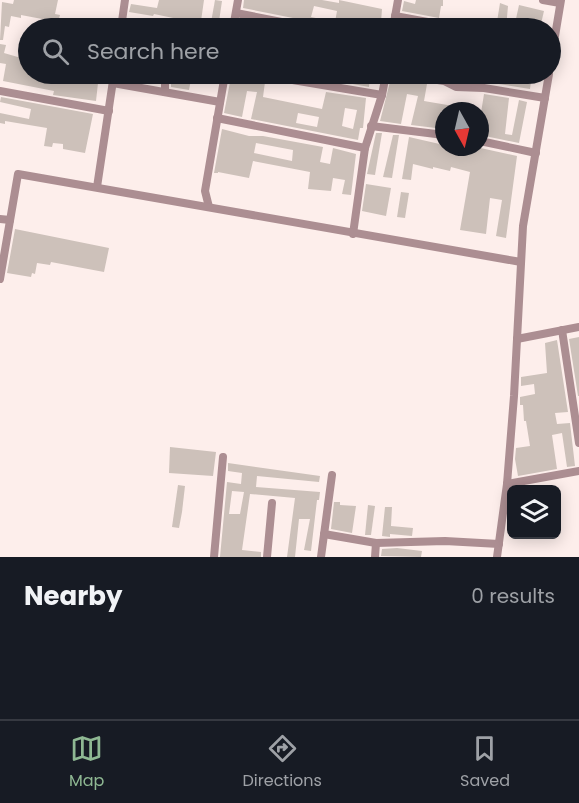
<!DOCTYPE html>
<style>
body{margin:0;font-family:Poppins,sans-serif;background:#242831;color:#f1f3f6}
.controls{position:absolute;right:18px;bottom:18px;display:grid;overflow:hidden;border-radius:9px;box-shadow:0 3px 15px #0003}
.controls button{width:54px;height:54px;display:grid;place-items:center;padding:0;border:0;border-bottom:2px solid #363941;background:#171b24;color:#f1f3f6;font:30px sans-serif}
.compass{position:absolute;left:435px;top:102px;width:54px;height:54px;border-radius:50%;background:#171b24;box-shadow:0 3px 15px #0003;rotate:172deg}
.list{margin:0;padding:0;list-style:none}
h2{display:flex;justify-content:space-between;align-items:center;height:78px;margin:0;padding:0 24px;font-size:26px}
h2 small{font-size:20px;font-weight:400;color:#9ea1a6}
.icon{flex:none;width:33px;height:33px;fill:none;stroke:currentColor;stroke-width:2;stroke-linecap:round;stroke-linejoin:round}
.map{position:relative;flex:none;width:579px;height:557px;overflow:hidden}
.search{position:absolute;background:#171b24;box-shadow:0 3px 15px #0003;left:18px;right:18px;top:18px;height:66px;display:flex;align-items:center;gap:15px;box-sizing:border-box;padding:0 21px;border-radius:33px;color:#9ea1a6;font-size:22px}
.sheet{height:162px;background:#171b24}
nav{display:flex;justify-content:space-around;align-items:center;box-sizing:border-box;height:84px;border-top:2px solid #363941;background:#171b24;font-size:16px;color:#9ea1a6}
nav a{display:grid;justify-items:center;gap:3px}
nav .on{color:#8fb893}
.map>svg:first-child{display:block}
.building{fill:#cdc1ba;fill-rule:evenodd}
.lines{fill:none;stroke-linecap:round;stroke-linejoin:round}
.minor{stroke:#ac8e92;stroke-width:8}
</style>
<div class="map">
<svg width="579" height="557" viewBox="0 0 579 557">
<rect width="100%" height="100%" fill="#fdeeeb"/>
<!-- building -->
<g class="building">
<polygon points="14,0 58,0 55,14 60,15 58,22 21,15 21,18 11,16 9,27 5,26 3,40 0,40 2,2 13,4"/>
<polygon points="159,0 204,0 200,28 176,28 178,19 154,14 153,16 129,12 131,4 157,8"/>
<polygon points="215,0 222,1 218,28 210,28"/>
<path d="M244 0H322L339 3V0L382 9 381 22H379L378 28H323L318 27 313 22 243 8ZM314 6 337 11 335 22 311 17Z"/>
<polygon points="416,0 443,0 443,6 441,6 439,18 402,11 404,1 415,4"/>
<polygon points="500,3 508,6 506,28 496,28"/>
<polygon points="519,5 544,11 540,28 514,28"/>
<polygon points="0,44 6,45 4,53 28,60 28,74 46,74 44,81 55,84 57,74 99,74 96,101 53,95 54,91 3,81 6,64 0,63"/>
<polygon points="183,74 192,74 189,90 171,87 171,76 182,78"/>
<polygon points="326,74 370,74 369,87 325,79"/>
<polygon points="488,74 508,74 522,78 523,74 532,74 530,89 486,82"/>
<path d="M242 76 265 82 263 97 322 109 326 92 366 98 363 128H360L358 140 251 119 257 92 247 91 242 117 224 113 231 77 242 79ZM345 108 357 110 353 129 342 126ZM298 113 319 117 317 127 296 123Z"/>
<polygon points="391,78 427,84 424,101 471,109 471,111 441,111 439,120 444,122 444,129 411,125 418,96 407,94 401,124 380,121"/>
<polygon points="484,94 509,98 505,134 512,135 519,100 527,102 519,143 480,135 480,119"/>
<polygon points="1,97 93,114 85,153 63,149 63,144 53,143 52,147 44,146 47,128 5,121 5,124 0,123 0,113 29,119 31,109 0,102"/>
<path d="M222 129 249 136H263L323 147 320 162 330 164 333 148 356 154 351 195 342 194 345 180 333 178 331 191 308 189 310 172 253 161 249 178 218 172V173H214ZM256 143 293 150 292 161 254 153Z"/>
<polygon points="376,133 382,133 375,175 367,174"/>
<polygon points="393,135 399,135 392,178 383,177"/>
<polygon points="409,137 444,145 444,147 476,147 517,156 506,238 496,236 502,200 490,198 486,234 460,230 470,172 451,167 450,171 433,167 433,169 413,164 411,180 402,179"/>
<polygon points="366,184 391,188 386,216 362,211"/>
<polygon points="401,192 409,193 405,218 397,217"/>
<polygon points="15,229 109,248 104,272 51,262 50,265 37,263 35,274 32,273 31,277 7,273"/>
<polygon points="579,337 579,396 578,396 569,339"/>
<polygon points="557,340 568,412 555,413 557,424 570,423 575,466 567,467 562,433 552,435 557,469 518,476 515,459 516,448 530,446 526,421 524,421 523,405 520,405 520,397 535,394 534,384 521,386 521,377 547,373 545,343"/>
<polygon points="170,447 216,452 213,476 169,473"/>
<path d="M228 463 320 476 319 482 257 476 256 487 320 492 319 500H317L311 551 304 550 310 519H299L295 557H287L295 498 250 494 242 550 261 552V557H220L227 482 241 484 242 473 228 471ZM232 491 244 492 240 514H229Z"/>
<polygon points="178,485 185,486 182,512 179,528 172,527"/>
<polygon points="334,502 340,502 340,505 356,506 352,533 331,529"/>
<polygon points="368,505 375,506 371,535 365,535"/>
<polygon points="385,507 392,507 391,526 413,528 412,536 390,534 390,537 382,536"/>
<polygon points="397,548 422,551 421,557 381,556 382,549"/>
</g>
<g class="lines">
<!-- minor -->
<g class="minor">
<polyline points="543,0 560,3"/>
<polyline points="236,13 312,28"/>
<polyline points="395,16 460,28"/>
<polyline points="121,28 125,0"/>
<polyline points="233,28 238,0"/>
<polyline points="393,28 398,0"/>
<polyline points="550,66 561,0"/>
<polyline points="257,74 382,95"/>
<polyline points="401,74 444,81 456,87 484,88 545,98"/>
<polyline points="113,83 220,102"/>
<polyline points="0,91 109,111"/>
<polyline points="165,92 165,74"/>
<polyline points="217,118 365,148"/>
<polyline points="371,126 444,135"/>
<polyline points="480,141 536,153"/>
<polyline points="97,187 114,74"/>
<polyline points="209,207 205,191 225,74"/>
<polyline points="0,219 10,220"/>
<polyline points="353,234 365,148 382,95 386,74"/>
<polyline points="0,279 18,174 521,262"/>
<polyline points="562,330 579,443"/>
<polyline points="517,339 579,327"/>
<polyline points="507,484 579,471"/>
<polyline points="324,534 376,543 445,541 499,544"/>
<polyline points="214,557 223,457"/>
<polyline points="267,557 272,503"/>
<polyline points="321,557 332,475"/>
<polyline points="375,557 376,543"/>
<polyline points="497,557 507,484 514,396 523,226 549,74"/>
</g>
</g>
</svg>
<div class="controls">
<button><svg class="icon" aria-label="layers" viewBox="0 0 24 24"><path d="M12 4l9 5-9 5-9-5zM3 14l9 5 9-5"/></svg></button>
</div>
<svg class="compass" viewBox="-18 -18 36 36"><path d="M0-13l5 13h-10z" fill="#e53935"/><path d="M0 13l5-13h-10z" fill="#9ea1a6"/></svg>
<div class="search"><svg class="icon" aria-label="search" viewBox="0 0 24 24"><circle cx="10" cy="10" r="6"/><path d="M15 15l6 6"/></svg>Search here</div>
</div>
<section class="sheet">
<h2>Nearby<small>0 results</small></h2>
<ul class="list">
</ul>
</section>
<nav>
<a class="on"><svg class="icon" aria-label="map" viewBox="0 0 24 24"><path d="M3 6l6-2 6 2 6-2v14l-6 2-6-2-6 2zM9 4v14M15 6v14"/></svg>Map</a>
<a><svg class="icon" aria-label="directions" viewBox="0 0 24 24"><path d="M12 3l9 9-9 9-9-9zM9 14v-3h6M13 9l2 2-2 2"/></svg>Directions</a>
<a><svg class="icon" aria-label="saved" viewBox="0 0 24 24"><path d="M7 4h10v16l-5-4-5 4z"/></svg>Saved</a>
</nav>
